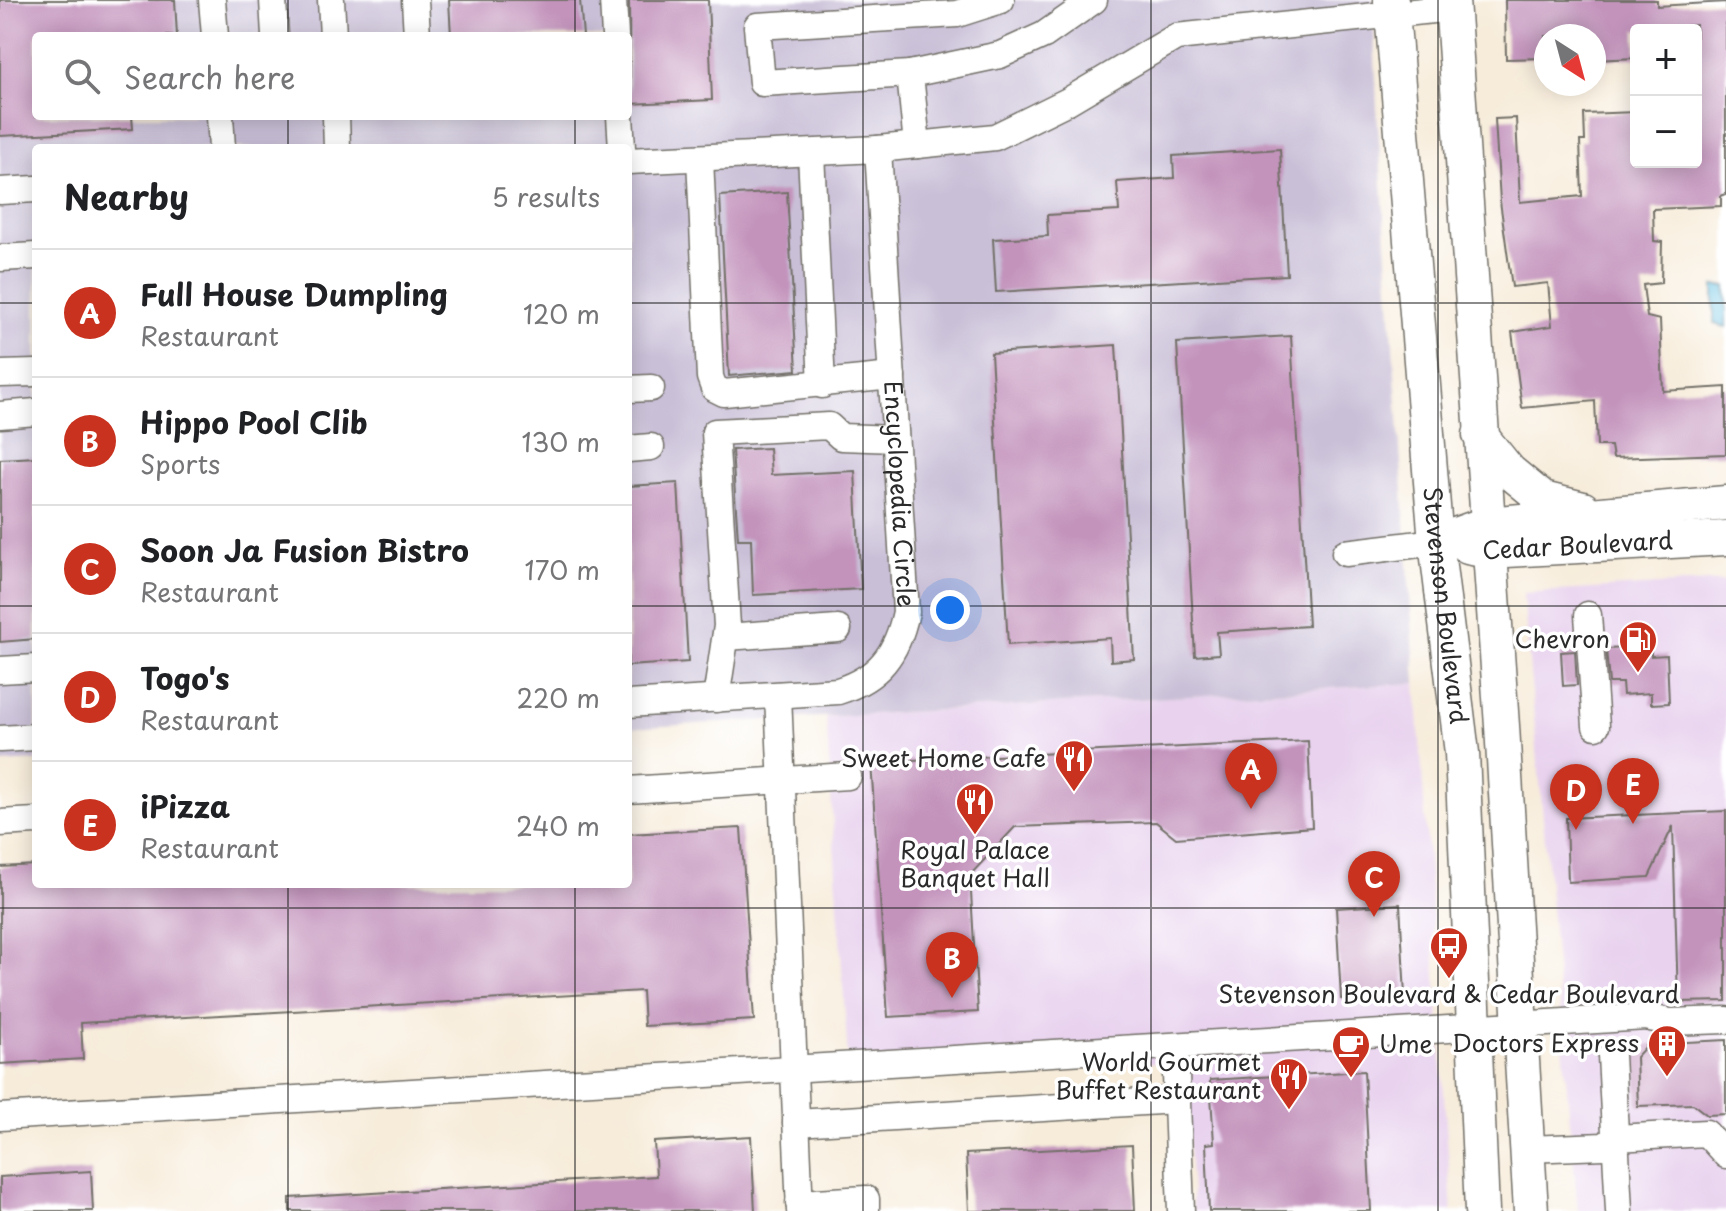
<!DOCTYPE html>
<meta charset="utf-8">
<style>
body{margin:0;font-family:"Playpen Sans",sans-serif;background:#f6f6f6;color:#202124}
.controls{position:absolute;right:24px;top:24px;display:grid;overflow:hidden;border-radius:8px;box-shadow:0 4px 20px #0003}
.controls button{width:72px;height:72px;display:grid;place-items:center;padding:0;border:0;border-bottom:2px solid #e0e0e0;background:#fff;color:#202124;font:40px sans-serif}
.compass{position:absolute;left:1534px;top:24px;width:72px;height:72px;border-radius:50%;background:#fff;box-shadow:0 4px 20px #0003;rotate:144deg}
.you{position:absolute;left:950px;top:610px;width:28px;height:28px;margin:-20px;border:6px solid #fff;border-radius:50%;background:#1a73e8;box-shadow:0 0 0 12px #1a73e833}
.badge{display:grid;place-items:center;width:52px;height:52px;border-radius:50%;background:#c8321e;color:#fff;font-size:26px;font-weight:700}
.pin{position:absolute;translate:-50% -66px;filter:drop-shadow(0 2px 4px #0008)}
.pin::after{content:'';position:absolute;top:42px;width:28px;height:24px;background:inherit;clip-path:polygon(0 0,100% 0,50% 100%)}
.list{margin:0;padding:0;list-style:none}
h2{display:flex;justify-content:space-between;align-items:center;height:104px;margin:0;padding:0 32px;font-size:34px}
h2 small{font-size:26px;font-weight:400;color:#757577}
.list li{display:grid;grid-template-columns:52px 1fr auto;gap:24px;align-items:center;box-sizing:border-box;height:128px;padding:0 32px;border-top:2px solid #e0e0e0}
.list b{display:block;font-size:30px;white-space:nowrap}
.list p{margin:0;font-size:26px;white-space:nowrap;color:#757577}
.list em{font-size:26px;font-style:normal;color:#757577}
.icon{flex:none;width:44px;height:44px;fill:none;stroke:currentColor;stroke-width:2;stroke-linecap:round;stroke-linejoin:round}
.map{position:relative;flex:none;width:1726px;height:1211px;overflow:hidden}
.search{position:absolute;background:#fff;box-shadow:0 4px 20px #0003;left:32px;top:32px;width:600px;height:88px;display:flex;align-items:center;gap:20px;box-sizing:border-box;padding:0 28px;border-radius:8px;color:#757577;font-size:30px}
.panel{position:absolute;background:#fff;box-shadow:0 4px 20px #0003;left:32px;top:144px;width:600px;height:744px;border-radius:8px}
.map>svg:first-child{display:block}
.built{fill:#e8d2ee}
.industrial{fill:#c9bfd7;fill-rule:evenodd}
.water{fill:#64c0e2;stroke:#487686;stroke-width:2}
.building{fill:#c393bc}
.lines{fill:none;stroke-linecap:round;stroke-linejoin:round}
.minor-casing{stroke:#726f68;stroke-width:29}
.major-casing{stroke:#726f68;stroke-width:37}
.minor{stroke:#fff;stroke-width:26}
.major{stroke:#fff;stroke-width:34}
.grid{fill:none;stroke:#2b2b2b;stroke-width:2;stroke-opacity:0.55}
.labels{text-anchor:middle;stroke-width:7;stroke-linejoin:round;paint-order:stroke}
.street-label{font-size:24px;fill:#2b2b2b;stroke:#fff}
.poi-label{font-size:24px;fill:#2b2b2b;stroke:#fff;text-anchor:end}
</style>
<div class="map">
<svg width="1726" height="1211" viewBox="0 0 1726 1211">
<rect width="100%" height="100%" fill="#fff"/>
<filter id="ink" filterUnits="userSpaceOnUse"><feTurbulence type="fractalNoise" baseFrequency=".0125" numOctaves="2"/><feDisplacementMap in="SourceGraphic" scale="16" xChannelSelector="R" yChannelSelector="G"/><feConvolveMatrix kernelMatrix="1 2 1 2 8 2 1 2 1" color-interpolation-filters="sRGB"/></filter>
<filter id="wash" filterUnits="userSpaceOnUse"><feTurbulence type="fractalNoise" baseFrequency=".006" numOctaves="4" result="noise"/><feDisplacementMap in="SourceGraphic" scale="32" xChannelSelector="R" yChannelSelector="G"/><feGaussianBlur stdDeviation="1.8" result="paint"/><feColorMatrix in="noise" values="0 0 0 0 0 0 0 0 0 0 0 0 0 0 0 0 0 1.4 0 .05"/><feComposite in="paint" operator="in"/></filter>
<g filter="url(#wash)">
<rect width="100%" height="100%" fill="#f7ecda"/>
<!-- built -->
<g class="built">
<polygon points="1726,581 1726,1211 1578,1211 1523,593"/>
<polygon points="1416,683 1452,1211 1193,1211 1184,1061 849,1077 826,717"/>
</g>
<!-- industrial -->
<path class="industrial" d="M0 0H1373L1377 111 1416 683 628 728V148H36V761L0 763ZM36 36H628V116H36Z"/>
<!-- water -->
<polygon class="water" points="1714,286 1726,286 1726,327 1714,324"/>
<g id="blocks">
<!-- building -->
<g class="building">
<polygon points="0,0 175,0 177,36 36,36 36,116 132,116 133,129 0,136"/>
<polygon points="449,0 580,0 583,36 451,36"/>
<polygon points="629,0 708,0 712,100 630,104"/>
<polygon points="1505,0 1657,0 1657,6 1726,2 1726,194 1721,196 1721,206 1653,209 1654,241 1662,242 1661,283 1643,285 1647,317 1660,320 1663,391 1726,387 1726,454 1613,458 1611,446 1597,446 1595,401 1522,408 1512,332 1552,326 1548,283 1512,287 1500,201 1495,119 1516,118 1520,202 1582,196 1580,141 1585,141 1584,114 1636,112 1636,162 1696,162 1696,25 1636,30 1636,58 1594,60 1594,36 1546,36 1546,58 1506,59"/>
<polygon points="1280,149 1287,275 996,292 993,239 1048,236 1047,215 1119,211 1117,182 1174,178 1173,156"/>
<polygon points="787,192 797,370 729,376 720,196"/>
<polygon points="1291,336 1308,626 1217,632 1219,654 1195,656 1177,343"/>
<polygon points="1116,345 1134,659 1111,661 1110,638 1008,645 991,353"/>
<polygon points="769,448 771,475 855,471 861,589 753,595 751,539 738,539 732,450"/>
<polygon points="36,457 36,639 0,642 0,459"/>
<polygon points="678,483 688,662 628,666 628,486"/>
<polygon points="1651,647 1651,656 1667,655 1669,703 1651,704 1651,693 1623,695 1622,683 1609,683 1606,649"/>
<polygon points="1575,651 1577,685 1563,686 1561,652"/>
<polygon points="1308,741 1312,827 1176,838 1156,822 1015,827 970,875 978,1012 888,1017 871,762"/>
<polygon points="1726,811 1726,1001 1678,1002 1673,826 1649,877 1568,882 1566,818"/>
<polygon points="741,828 754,1020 644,1026 642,991 81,1023 83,1059 0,1064 0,867 36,865 36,884 628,884 628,834"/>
<polygon points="1400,904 1405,996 1341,999 1336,908"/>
<polygon points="1726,1040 1726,1114 1707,1115 1693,1104 1638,1106 1636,1057 1648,1044"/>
<polygon points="1364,1071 1371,1211 1209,1211 1206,1144 1214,1143 1210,1080"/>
<polygon points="751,1136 755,1211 290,1211 290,1198 656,1176 654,1142"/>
<polygon points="1132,1145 1135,1211 969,1211 966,1154"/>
<polygon points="91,1171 93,1211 0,1211 0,1177"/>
</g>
</g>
</g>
<g filter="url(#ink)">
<use href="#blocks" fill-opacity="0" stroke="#726f68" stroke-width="2"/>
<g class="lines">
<defs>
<g id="minor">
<polyline points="212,0 215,36"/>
<polyline points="273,0 275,36"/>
<polyline points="331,0 333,36"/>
<polyline points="415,0 417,36"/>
<polyline points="613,0 615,36"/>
<polyline points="910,74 762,83 757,26 957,14 1001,0"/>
<polyline points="220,116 222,148"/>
<polyline points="336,116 337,148"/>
<polyline points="620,116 622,148"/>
<polyline points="917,145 910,74 1000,55 1044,35 1094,0"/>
<polyline points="878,149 995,137 1068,101 1176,37 1452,8"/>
<polyline points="811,153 822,385"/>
<polyline points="700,158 710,377 714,388 724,393 892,376"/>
<path id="s1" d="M628 161 878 149 906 612C897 654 879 678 838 691L628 704"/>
<polyline points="0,191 36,189"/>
<polyline points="0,258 36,256"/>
<polyline points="0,374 36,373"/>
<polyline points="628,389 651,388"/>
<polyline points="0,415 36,412"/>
<polyline points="628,449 651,447"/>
<polyline points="1345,553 1436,542"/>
<polyline points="1588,615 1596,726"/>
<polyline points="726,637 838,629"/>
<polyline points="0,670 36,668"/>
<polyline points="778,695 800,1211"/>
<polyline points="716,699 727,626 715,432 829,426 841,437 895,439"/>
<polyline points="0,739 36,737"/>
<polyline points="628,790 848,776"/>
<polyline points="0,823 36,821"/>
<polyline points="1175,1047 1181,1211"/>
<polyline points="1611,1055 1619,1211"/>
<polyline points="0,1117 1646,1017 1669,1022 1726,1020"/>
<polyline points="796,1123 1177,1100"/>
<polyline points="1527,1149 1604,1146 1616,1138 1706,1133 1726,1155"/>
<polyline points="799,1203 866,1199 866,1211"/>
</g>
<g id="major">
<path id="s2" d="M1391 0 1436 542 1462 753 1482 1211"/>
<polyline points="1452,0 1502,726 1531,1211"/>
<polyline points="1480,435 1509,471 1543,499 1583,509"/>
<polyline points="1436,542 1486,524 1726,503"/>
<path id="s3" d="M1468 547 1488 551 1726 538"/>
</g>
</defs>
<!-- minor casing -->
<use href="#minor" class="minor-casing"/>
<!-- major casing -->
<use href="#major" class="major-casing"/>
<!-- minor -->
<use href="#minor" class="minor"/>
<!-- major -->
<use href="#major" class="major"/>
</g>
</g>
<!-- grid -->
<path class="grid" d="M288 0V36M575 0V36M863 0V1211M1151 0V1211M1438 0V1211M288 116V148M575 116V148M0 303H36M628 303H1726M0 606H36M628 606H1726M288 884V1211M575 884V1211M0 908H1726"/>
<!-- icons -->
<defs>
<symbol id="fuel-pin" viewBox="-11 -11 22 30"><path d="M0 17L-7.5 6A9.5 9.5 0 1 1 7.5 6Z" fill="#c8321e" stroke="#fff"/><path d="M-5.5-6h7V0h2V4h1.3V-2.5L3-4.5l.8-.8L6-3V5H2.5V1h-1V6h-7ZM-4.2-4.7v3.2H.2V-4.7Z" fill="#fff"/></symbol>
<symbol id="restaurant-pin" viewBox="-11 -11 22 30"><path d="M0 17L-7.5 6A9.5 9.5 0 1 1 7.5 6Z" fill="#c8321e" stroke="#fff"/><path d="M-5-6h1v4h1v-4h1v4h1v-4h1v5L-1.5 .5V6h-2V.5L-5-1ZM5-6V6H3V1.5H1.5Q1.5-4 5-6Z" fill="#fff"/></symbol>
<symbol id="bus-pin" viewBox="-11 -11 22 30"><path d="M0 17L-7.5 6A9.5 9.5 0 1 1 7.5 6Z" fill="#c8321e" stroke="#fff"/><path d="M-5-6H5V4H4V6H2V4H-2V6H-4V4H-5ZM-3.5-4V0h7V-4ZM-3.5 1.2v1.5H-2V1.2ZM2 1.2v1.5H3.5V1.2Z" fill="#fff"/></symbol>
<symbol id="building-pin" viewBox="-11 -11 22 30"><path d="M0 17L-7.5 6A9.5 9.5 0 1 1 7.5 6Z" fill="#c8321e" stroke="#fff"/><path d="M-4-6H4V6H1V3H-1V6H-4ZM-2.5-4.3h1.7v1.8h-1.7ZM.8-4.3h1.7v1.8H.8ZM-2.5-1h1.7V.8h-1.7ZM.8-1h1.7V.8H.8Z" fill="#fff"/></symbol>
<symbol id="cafe-pin" viewBox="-11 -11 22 30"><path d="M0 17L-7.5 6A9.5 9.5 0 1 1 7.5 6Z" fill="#c8321e" stroke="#fff"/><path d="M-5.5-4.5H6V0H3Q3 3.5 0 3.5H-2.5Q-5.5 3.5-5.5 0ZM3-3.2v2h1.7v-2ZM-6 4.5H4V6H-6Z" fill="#fff"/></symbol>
</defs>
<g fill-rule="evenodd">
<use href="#fuel-pin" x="1616" y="618" width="44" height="60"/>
<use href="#restaurant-pin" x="1052" y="737" width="44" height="60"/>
<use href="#restaurant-pin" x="953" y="780" width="44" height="60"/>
<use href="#bus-pin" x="1427" y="924" width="44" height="60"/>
<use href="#building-pin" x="1645" y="1022" width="44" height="60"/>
<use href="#cafe-pin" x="1329" y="1023" width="44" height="60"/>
<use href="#restaurant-pin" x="1267" y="1055" width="44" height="60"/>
</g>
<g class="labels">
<!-- street labels -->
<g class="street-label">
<text dy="8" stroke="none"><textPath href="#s1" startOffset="596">Encyclopedia Circle</textPath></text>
<text dy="8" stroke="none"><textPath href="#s3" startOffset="110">Cedar Boulevard</textPath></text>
<text dy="8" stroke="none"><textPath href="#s2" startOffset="608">Stevenson Boulevard</textPath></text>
</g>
<!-- poi labels -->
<g class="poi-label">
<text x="1610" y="648">Chevron</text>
<text x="1046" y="767">Sweet Home Cafe</text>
<text x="975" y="859" text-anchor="middle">Royal Palace<tspan x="975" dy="28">Banquet Hall</tspan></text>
<text x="1449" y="1003" text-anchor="middle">Stevenson Boulevard &amp; Cedar Boulevard</text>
<text x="1639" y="1052">Doctors Express</text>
<text x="1379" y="1053" text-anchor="start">Ume</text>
<text x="1261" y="1071">World Gourmet<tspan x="1261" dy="28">Buffet Restaurant</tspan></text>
</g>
</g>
</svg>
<div class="controls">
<button>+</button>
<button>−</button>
</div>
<svg class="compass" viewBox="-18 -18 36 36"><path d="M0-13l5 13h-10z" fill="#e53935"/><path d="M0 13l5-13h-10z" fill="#757577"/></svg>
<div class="you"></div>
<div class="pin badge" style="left:1251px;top:809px">A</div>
<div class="pin badge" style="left:952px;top:998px">B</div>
<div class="pin badge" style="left:1374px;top:917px">C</div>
<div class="pin badge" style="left:1576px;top:830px">D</div>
<div class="pin badge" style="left:1633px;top:824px">E</div>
<div class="search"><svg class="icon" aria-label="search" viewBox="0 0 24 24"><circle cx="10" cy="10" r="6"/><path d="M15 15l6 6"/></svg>Search here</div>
<section class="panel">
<h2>Nearby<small>5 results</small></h2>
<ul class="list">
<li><span class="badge">A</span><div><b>Full House Dumpling</b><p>Restaurant</p></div><em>120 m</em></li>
<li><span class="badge">B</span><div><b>Hippo Pool Clib</b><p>Sports</p></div><em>130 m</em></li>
<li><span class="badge">C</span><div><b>Soon Ja Fusion Bistro</b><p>Restaurant</p></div><em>170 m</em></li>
<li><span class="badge">D</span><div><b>Togo's</b><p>Restaurant</p></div><em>220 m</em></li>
<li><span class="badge">E</span><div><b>iPizza</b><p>Restaurant</p></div><em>240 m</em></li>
</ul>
</section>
</div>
